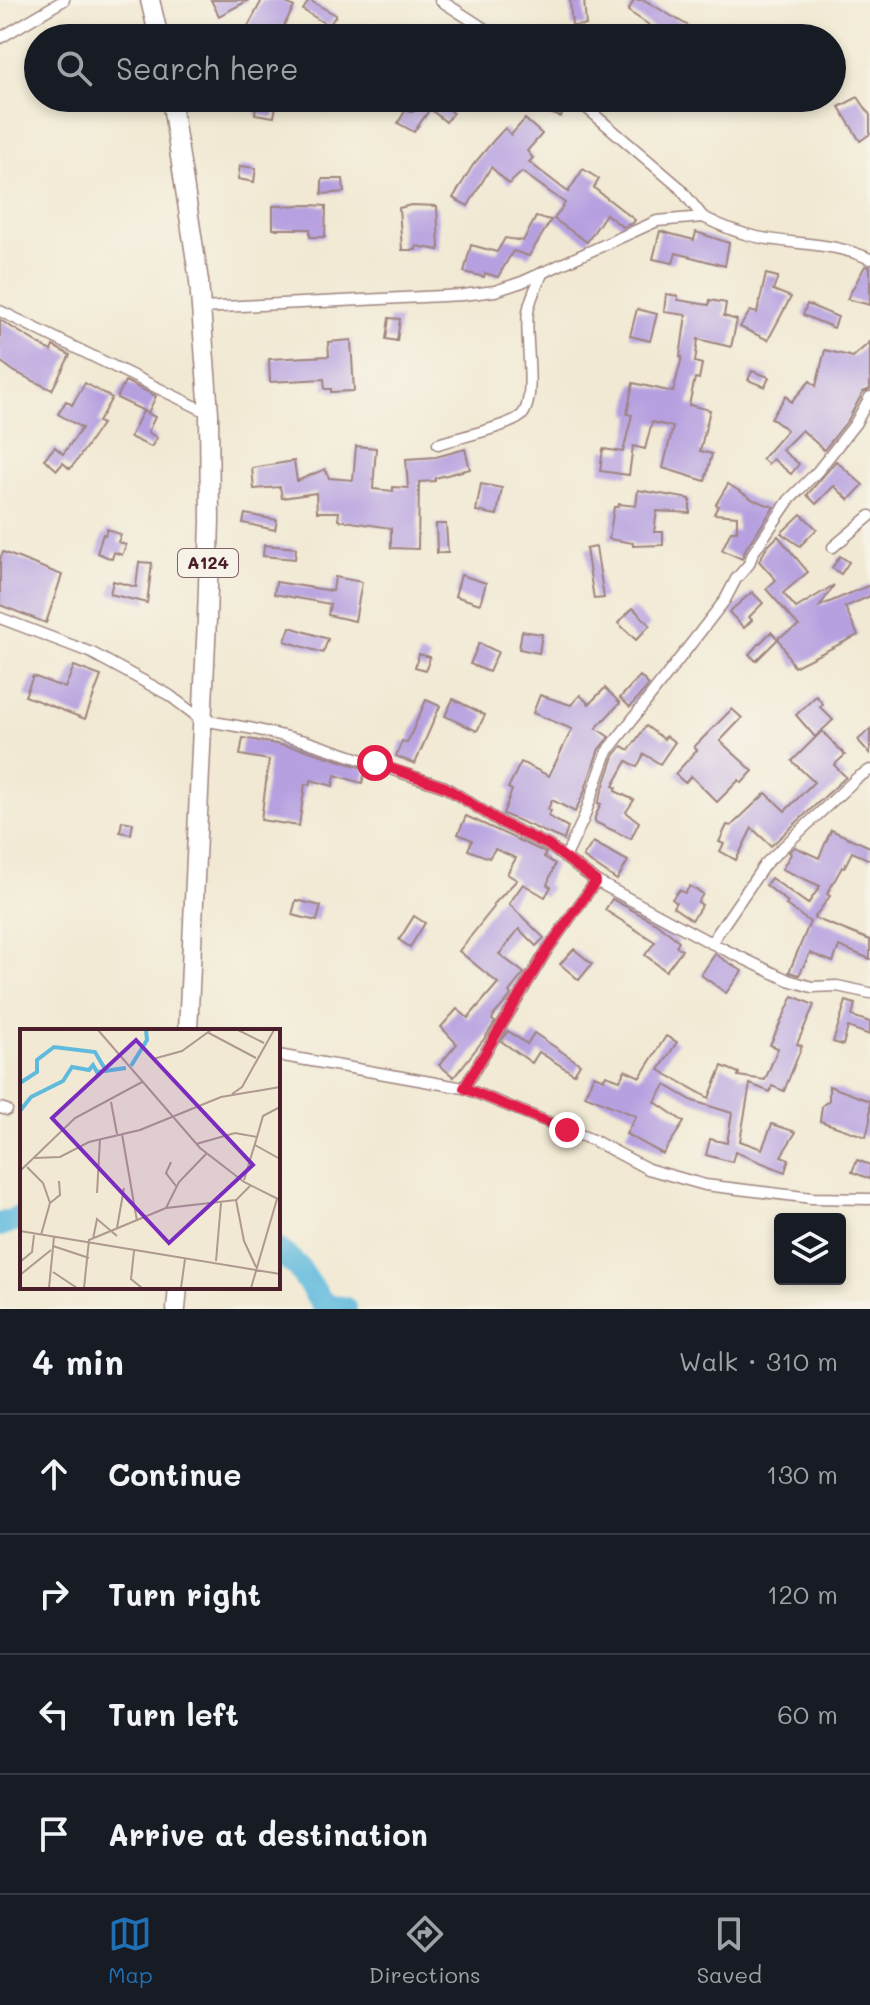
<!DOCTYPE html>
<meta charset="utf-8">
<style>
body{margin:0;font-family:Mali,sans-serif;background:#242831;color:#f1f3f6}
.controls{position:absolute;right:24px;bottom:24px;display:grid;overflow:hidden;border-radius:8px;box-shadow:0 4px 12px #0003}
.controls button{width:72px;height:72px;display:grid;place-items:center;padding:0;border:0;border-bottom:2px solid #363941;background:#171b24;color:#f1f3f6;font:40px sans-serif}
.stop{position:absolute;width:24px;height:24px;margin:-18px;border:6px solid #e11d48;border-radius:50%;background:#fff}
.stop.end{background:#e11d48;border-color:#fff;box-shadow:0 2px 8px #0008}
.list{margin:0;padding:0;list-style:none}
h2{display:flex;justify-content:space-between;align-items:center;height:104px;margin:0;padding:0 32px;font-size:34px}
h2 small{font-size:26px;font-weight:400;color:#9ea1a6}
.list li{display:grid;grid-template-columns:52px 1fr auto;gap:24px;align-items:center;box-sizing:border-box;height:120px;padding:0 32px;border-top:2px solid #363941}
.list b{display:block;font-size:30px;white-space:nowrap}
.list em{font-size:26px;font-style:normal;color:#9ea1a6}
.icon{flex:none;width:44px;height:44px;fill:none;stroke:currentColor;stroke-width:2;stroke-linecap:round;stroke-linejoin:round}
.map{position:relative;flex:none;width:870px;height:1309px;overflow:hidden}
.search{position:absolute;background:#171b24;box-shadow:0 4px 12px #0003;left:24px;right:24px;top:24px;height:88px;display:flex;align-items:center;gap:20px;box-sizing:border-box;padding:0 28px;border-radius:44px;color:#9ea1a6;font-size:30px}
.sheet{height:584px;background:#171b24}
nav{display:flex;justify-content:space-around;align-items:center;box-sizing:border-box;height:112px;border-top:2px solid #363941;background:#171b24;font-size:22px;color:#9ea1a6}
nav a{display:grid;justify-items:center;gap:4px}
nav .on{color:#1f6fb2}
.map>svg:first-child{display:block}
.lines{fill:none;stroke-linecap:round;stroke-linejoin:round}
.river{stroke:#5fbadd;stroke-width:24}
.building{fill:#b6a0e0}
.street-casing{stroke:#9e847f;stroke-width:13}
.highway-casing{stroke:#9e847f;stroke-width:21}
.street{stroke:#fff;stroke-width:10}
.highway{stroke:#fff;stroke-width:18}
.route{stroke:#e11d48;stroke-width:10}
.labels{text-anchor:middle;stroke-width:6;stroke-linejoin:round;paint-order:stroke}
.shield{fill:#f7f3e8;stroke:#7e5f64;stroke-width:2}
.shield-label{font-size:18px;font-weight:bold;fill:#4a1f2b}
.inset-river{fill:none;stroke:#5fbadd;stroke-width:4}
.inset-road{fill:none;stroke:#ae9890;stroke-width:2}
.view{fill:#7b2cbf;fill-opacity:0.15;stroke:#7b2cbf;stroke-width:4}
.inset-edge{fill:none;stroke:#4a1f2b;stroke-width:4}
</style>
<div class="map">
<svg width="870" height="1309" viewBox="0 0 870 1309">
<rect width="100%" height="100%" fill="#f7f3e8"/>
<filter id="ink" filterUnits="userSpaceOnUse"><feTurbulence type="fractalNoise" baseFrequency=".0125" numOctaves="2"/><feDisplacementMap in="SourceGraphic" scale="16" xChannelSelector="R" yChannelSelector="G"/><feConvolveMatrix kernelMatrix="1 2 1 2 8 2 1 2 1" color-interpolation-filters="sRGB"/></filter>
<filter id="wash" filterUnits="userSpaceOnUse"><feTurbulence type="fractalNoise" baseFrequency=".006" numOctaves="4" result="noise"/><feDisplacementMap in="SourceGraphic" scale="32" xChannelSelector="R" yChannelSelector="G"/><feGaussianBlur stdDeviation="1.8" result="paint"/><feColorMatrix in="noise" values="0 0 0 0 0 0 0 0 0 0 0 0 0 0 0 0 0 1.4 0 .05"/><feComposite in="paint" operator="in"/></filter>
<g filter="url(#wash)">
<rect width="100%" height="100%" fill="#f1e9d3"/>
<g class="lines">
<!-- river -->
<g class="river">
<polyline points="0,1225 22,1217"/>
<polyline points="278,1250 298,1267 323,1304 345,1309"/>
</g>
</g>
<g id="blocks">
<!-- building -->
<g class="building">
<polygon points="211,0 249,0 219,16"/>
<polygon points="262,0 281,0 294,7 277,38 256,38 245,32"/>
<polygon points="309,0 336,15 329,26 303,10"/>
<polygon points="570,0 584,0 586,25 572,26"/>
<polygon points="634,0 644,0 692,28 685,38 669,38 628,11"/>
<polygon points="858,97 870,115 870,134 860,141 839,107"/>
<polygon points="257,98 277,100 274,117 255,114"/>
<polygon points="415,98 439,98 437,100 453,113 446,122 430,109 414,132 398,123 406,109 413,112 421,103"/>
<polygon points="546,98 555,98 567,102 561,117 541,110"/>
<polygon points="525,119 542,134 527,151 533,158 529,162 568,192 583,169 599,179 594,188 635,220 633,223 623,227 606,214 587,242 554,219 565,203 522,172 509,184 491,167 468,206 453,198 473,165 494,140 505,128 511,135"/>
<polygon points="240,166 256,168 254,182 238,179"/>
<polygon points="322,179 343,179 344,192 322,194"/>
<polygon points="311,205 326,206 325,237 310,237 310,229 273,229 273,206"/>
<polygon points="411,205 437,206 439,250 416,246 416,250 402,250 399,208"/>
<polygon points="536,217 551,220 529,256 513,251 498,277 485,273 484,277 464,272 471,245 497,252 505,238 523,241"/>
<polygon points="660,231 694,240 696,232 729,243 725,266 676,253 673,263 653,259"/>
<polygon points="865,266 870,267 870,305 847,299"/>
<polygon points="766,274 778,277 773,290 791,297 768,340 740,327 750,311 757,313"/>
<polygon points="666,294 678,296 678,300 709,305 710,300 726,303 724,316 737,320 731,347 698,339 695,362 702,364 699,379 695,378 689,405 710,410 700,451 712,454 705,481 663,468 673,427 652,422 645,449 633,446 629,475 600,471 603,449 623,452 632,415 627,414 633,383 673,392 682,357 680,357 686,315 664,312"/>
<polygon points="807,304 838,317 834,328 803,315"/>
<polygon points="637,309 657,314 650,341 630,336"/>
<polygon points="389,318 400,319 397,341 386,339"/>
<polygon points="0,320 51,351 53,346 70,355 52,390 15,372 0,361"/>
<polygon points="351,340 354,391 331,392 331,389 325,389 324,379 270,382 269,359 329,356 328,342"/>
<polygon points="870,342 870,389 863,392 848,420 824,450 802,430 782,450 799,464 791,474 773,459 768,464 762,459 787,430 771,418 786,396 791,402 810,381 816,386 825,350 853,357"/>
<polygon points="752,371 769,377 765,387 748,380"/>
<polygon points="125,381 156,396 148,413 117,398"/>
<polygon points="85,383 112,398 98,422 102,424 78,459 70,469 63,463 57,470 44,459 55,447 63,454 82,428 58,414 66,401 72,405"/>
<polygon points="143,411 155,417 148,432 157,438 151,447 130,437"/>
<polygon points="356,446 376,448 373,489 393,491 393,487 408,488 406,459 436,457 465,449 470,469 435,478 435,481 419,482 418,549 391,548 391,528 338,520 339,512 317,512 316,493 282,498 280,487 254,489 252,468 294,461 297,481 325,469 329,478 353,480"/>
<polygon points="836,461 863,485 849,500 834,486 816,504 807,495"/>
<polygon points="481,484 502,488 497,515 476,511"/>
<polygon points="728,484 754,500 774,507 746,548 742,559 722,550 731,531 737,531 737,516 714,514 718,506 716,504"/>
<polygon points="638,490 690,499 690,513 657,511 654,532 663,532 663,545 633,546 633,543 609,539 614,507 618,507 619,504 636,506"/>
<polygon points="245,514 277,520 275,530 243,523"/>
<polygon points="801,514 817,529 800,546 781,533"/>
<polygon points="436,524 446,524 448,553 437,553"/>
<polygon points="107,529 121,535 118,542 126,545 122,555 114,552 112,559 97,553 103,534 105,535"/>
<polygon points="778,536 808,572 783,593 796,608 834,585 820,606 870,585 870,596 845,607 858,635 794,667 778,638 799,626 766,589 776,580 759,561 767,547"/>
<polygon points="264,545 296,548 295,559 263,556"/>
<polygon points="596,547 604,598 594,599 586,549"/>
<polygon points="3,552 62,575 46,623 0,605 0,559"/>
<polygon points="840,556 849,562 841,574 832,568"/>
<polygon points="139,562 152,563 147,603 110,594 113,581 136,587"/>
<polygon points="461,575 486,583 480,604 455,596"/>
<polygon points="335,577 362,582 355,621 328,615 330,604 274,594 276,582 333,591"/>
<polygon points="752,592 763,603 749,617 752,620 744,628 729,612"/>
<polygon points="633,608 650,625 636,640 618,623"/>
<polygon points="290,627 328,639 323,653 285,641"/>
<polygon points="522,631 542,634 539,653 519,649"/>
<polygon points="771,632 778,639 756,661 749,654"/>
<polygon points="479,643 498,652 489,672 470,664"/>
<polygon points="419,654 430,657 426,670 415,667"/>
<polygon points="74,666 101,676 85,719 25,696 33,676 65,688"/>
<polygon points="640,676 649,685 630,707 620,698"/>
<polygon points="605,688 620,703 596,728 609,737 599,749 583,795 575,812 552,800 548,809 551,811 548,816 568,827 564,840 503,814 512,790 508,788 521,762 549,776 572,729 533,713 540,695 571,705 580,695 589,704"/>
<polygon points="816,696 823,704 820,707 833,720 815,737 796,715"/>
<polygon points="453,699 485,715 477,731 445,716"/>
<polygon points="426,700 440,706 415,764 396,756 402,741 407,743"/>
<polygon points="732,709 742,718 720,741 753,771 742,783 739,780 717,802 691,776 685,783 675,774 697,750 694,747"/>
<polygon points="646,726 664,739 666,736 675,742 660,764 644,754 637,767 627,761 613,786 617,788 615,791 634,800 626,812 639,822 631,839 595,822 595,817 601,804 598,803 614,756 622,746 629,750"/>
<polygon points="870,729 870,754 858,740"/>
<polygon points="822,731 845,755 834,765 846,777 771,846 752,828 736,860 720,851 724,844 719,842 727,825 731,826 766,793 785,811 814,782 792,761"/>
<polygon points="243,738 303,749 366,769 362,783 335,775 333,786 311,780 310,785 305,784 299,826 261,820 269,760 240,755"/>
<polygon points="466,816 542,851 546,853 544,857 555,864 547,885 551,887 545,897 523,884 509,904 544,938 536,946 519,929 501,952 499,954 524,973 509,992 511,994 509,998 494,1015 492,1020 495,1022 484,1039 454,1077 439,1065 457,1044 441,1027 457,1009 468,1018 498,983 459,951 494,907 493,905 517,880 507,874 516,858 495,849 489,858 468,850 472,840 458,834"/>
<polygon points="122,821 133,823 131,834 120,832"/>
<polygon points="831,830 870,847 870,860 852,852 844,868 842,867 827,894 830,896 814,918 870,940 870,959 839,946 833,962 810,953 799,975 789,972 810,922 786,905 788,902 766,885 771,878 808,904 820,886 782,869 791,854 789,852 795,847 819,858"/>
<polygon points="593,842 628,861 617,880 583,857"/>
<polygon points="690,886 703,894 698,902 702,905 692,920 673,907 676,902 672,899 679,890 685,893"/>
<polygon points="612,899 656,923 679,941 676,946 682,950 666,971 645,955 655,942 605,910"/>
<polygon points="296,900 321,906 317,921 292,915"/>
<polygon points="414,916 425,923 410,947 399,940"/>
<polygon points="574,949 592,964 579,980 560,964"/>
<polygon points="715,954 742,971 726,993 701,975"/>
<polygon points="793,996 814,1005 797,1044 802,1046 784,1091 772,1086 770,1092 750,1084 740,1141 762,1149 772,1124 796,1132 781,1156 789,1159 785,1172 735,1152 732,1162 706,1155 710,1139 727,1143 732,1113 693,1101 665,1085 655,1102 684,1122 663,1154 626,1134 636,1116 585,1095 594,1075 604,1079 606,1075 620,1080 625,1070 640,1077 666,1036 677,1042 659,1070 709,1098 722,1066 739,1073 738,1076 765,1080 778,1048 770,1045"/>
<polygon points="846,1001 855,1004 852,1016 870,1022 870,1035 848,1027 843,1045 833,1042"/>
<polygon points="508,1031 527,1044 534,1033 580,1064 574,1074 539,1052 532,1063 501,1041"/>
<polygon points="829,1086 870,1101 870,1121 866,1137 820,1121 822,1106 829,1100"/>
<polygon points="857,1160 870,1165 870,1179 852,1172"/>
</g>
</g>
</g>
<g filter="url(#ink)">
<use href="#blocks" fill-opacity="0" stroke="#9e847f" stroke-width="2"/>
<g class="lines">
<defs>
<g id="street">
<polyline points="440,0 499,38"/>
<polyline points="0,38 64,0"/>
<path d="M703 217C721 226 738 233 757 237 796 245 833 242 870 259"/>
<polyline points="202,308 463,295 495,291 522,282 657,221 703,217 679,187 575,98"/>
<polyline points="0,311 209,413"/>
<path d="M438 444C456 438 508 427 521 416 538 401 524 336 528 312 530 298 537 285 543 272"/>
<polyline points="833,547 870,516"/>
<polyline points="0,618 92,653 169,695 202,720 254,729 305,741 445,787 502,823 548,845 596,881 711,943 788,980 812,987 837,986 870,993"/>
<polyline points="565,858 583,820 607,752 725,600 736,579 749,564 753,553 789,500 817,472 855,424 870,397"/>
<polyline points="711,943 765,864 857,778 870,770"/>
<polyline points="278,1055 464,1088 595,1141 648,1169 705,1185 812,1198 870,1199"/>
<polyline points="464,1088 547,950 596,881"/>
<polyline points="0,1108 7,1110"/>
</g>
<g id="highway">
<polyline points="150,0 159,38"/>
<polyline points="171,98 199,281 209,413 210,520 207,619 188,1031"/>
<polyline points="176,1309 178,1287"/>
</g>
</defs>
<!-- street casing -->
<use href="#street" class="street-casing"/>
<!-- highway casing -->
<use href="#highway" class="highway-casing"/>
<!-- street -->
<use href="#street" class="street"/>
<!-- highway -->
<use href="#highway" class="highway"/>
</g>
</g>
<g class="lines" filter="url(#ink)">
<!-- route -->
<polyline class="route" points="375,763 445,787 502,823 548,845 596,881 547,950 464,1088 567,1130"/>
</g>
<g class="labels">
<!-- shield labels -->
<rect class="shield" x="178" y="549" width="60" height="28" rx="6"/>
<g class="shield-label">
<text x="208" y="569">A124</text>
</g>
</g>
<!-- overview -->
<g transform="translate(20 1029)">
<rect width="260" height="260" fill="#f1e9d3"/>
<path class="inset-river" d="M111 37 127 11 126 1M0 54 17 43V31L34 18 75 23 85 40M0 82 11 68 43 52 52 38 69 41 73 36 77 43 106 39"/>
<path class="inset-road" d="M78 1 180 119 224 153 260 171M218 1 244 14M187 3 236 29M133 30 162 22 191 1M212 65 222 58 254 1M91 73 97 105M102 105 117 192M237 108 243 87 260 78M176 115 215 104 237 108 224 151M235 116 260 130M186 125 159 153 146 179 216 171M14 129 40 128 69 113 120 101 201 68 260 58M151 133 146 144 156 157M7 138 23 154 30 174 21 206M0 142 55 89 122 53M230 157 216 171 224 212 236 238M77 164 80 110M30 174 40 166 39 152M97 199 104 159M0 202 260 245M73 210 77 190 97 207M33 217 69 229M114 222 111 250 122 259M196 232 201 174M0 233 12 223 14 206M33 243 57 259M0 246 31 221M29 259 34 208M64 259 69 211 146 179M161 259 165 230M231 259 257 170"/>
<path class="view" d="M116 11 233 136 149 214 32 89Z"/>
<rect width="260" height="260" class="inset-edge"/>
</g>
</svg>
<div class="controls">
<button><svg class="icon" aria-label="layers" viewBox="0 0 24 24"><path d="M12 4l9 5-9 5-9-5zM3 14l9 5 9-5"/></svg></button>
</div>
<div class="stop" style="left:375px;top:763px"></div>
<div class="stop end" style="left:567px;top:1130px"></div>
<div class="search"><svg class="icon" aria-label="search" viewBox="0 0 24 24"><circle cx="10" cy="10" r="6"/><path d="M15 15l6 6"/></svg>Search here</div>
</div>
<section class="sheet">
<h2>4 min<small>Walk · 310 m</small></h2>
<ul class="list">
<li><svg class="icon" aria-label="ahead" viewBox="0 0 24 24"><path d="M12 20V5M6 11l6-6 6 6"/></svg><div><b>Continue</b></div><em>130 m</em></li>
<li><svg class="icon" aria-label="right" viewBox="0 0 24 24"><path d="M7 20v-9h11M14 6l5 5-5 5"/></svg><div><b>Turn right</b></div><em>120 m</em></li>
<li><svg class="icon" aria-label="left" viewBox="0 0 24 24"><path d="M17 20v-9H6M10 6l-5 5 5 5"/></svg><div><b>Turn left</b></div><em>60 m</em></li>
<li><svg class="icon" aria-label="arrive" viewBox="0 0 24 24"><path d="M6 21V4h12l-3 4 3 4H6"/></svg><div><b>Arrive at destination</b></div></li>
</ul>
</section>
<nav>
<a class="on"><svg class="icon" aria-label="map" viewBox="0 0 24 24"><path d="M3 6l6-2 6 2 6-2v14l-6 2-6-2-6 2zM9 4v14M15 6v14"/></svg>Map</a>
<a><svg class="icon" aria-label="directions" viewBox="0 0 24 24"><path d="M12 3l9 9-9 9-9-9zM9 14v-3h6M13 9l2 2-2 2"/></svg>Directions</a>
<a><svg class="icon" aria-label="saved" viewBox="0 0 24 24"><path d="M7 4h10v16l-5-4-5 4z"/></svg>Saved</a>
</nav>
